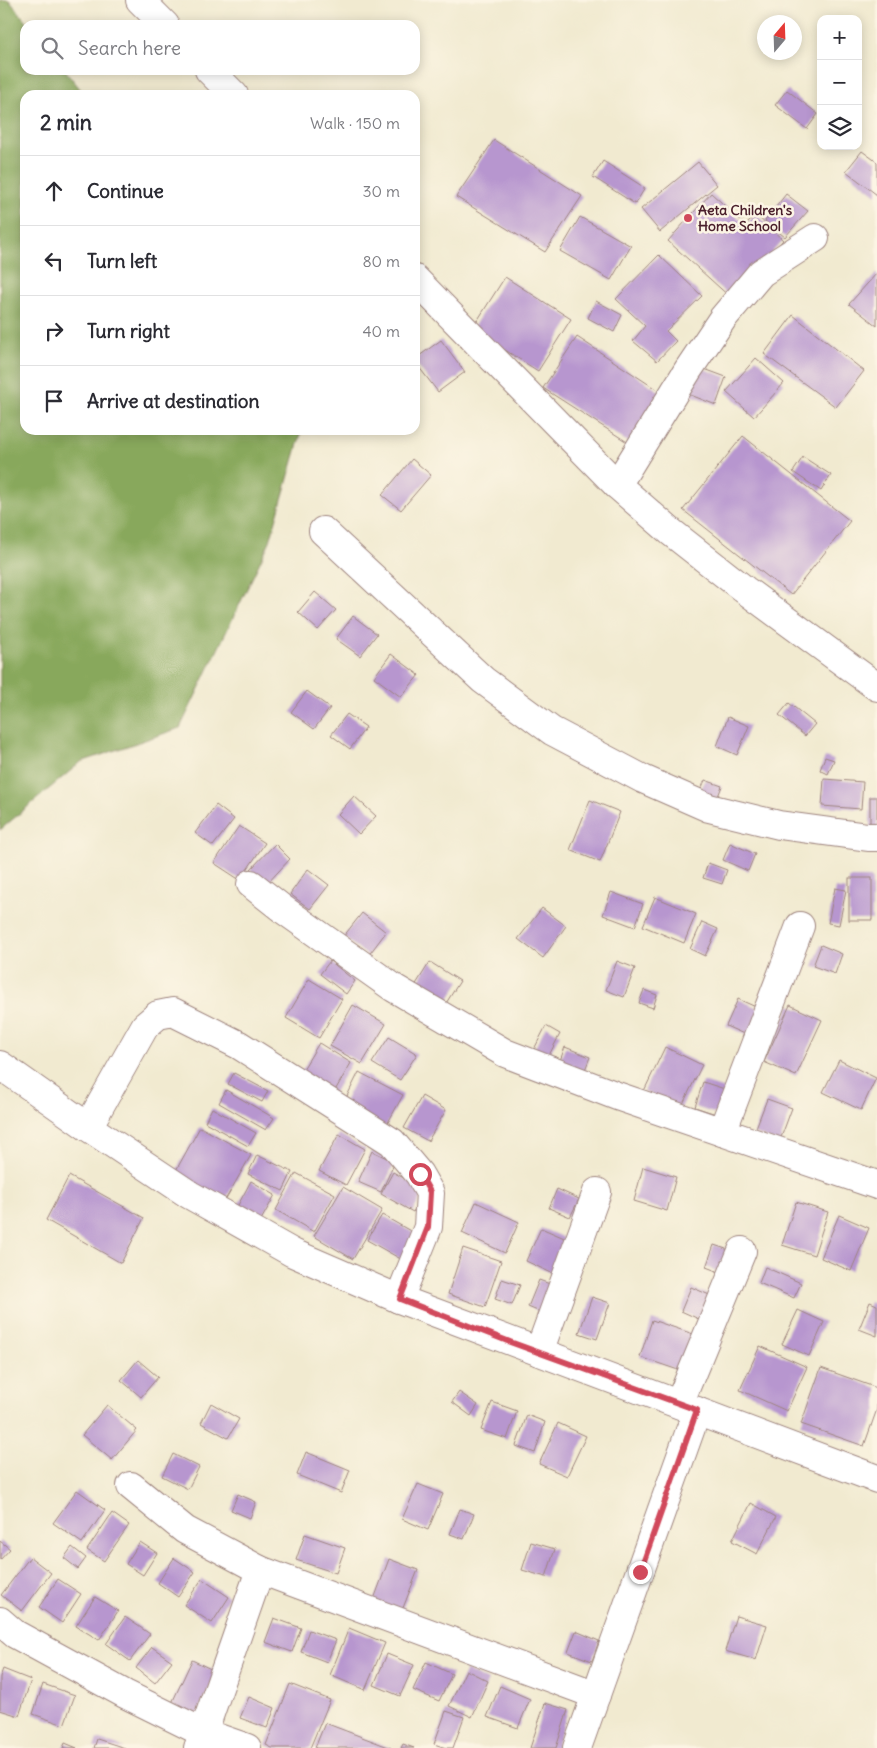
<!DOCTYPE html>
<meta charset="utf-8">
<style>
body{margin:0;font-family:Delius,sans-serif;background:#f2f2f3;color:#2b2b33}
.controls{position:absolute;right:15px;top:15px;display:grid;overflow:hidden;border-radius:10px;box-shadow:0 2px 12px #0003}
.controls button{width:45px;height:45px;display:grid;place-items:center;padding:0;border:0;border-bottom:1px solid #e1e1e2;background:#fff;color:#2b2b33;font:25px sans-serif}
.compass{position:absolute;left:757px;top:15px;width:45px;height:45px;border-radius:50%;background:#fff;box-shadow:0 2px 12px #0003;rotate:19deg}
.stop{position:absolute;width:15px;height:15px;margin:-11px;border:4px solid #d1495b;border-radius:50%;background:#fff}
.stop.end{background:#d1495b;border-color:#fff;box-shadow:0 1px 5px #0008}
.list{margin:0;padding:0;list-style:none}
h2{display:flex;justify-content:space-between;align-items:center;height:65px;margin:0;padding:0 20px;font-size:21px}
h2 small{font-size:16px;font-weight:400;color:#7c7c81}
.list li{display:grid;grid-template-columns:32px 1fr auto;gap:15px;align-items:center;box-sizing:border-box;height:70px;padding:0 20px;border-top:1px solid #e1e1e2}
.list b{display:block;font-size:19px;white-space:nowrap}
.list em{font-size:16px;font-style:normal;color:#7c7c81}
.icon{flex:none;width:28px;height:28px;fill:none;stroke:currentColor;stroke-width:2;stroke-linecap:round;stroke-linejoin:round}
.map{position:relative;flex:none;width:877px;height:1748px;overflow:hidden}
.search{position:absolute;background:#fff;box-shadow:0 2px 12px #0003;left:20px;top:20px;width:400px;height:55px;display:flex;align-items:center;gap:12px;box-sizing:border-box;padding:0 18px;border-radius:15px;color:#7c7c81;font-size:19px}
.panel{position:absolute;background:#fff;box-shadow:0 2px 12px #0003;left:20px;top:90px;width:400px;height:345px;border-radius:15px}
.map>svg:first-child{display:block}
.forest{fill:#88a85b;stroke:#696443}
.building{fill:#b796cf}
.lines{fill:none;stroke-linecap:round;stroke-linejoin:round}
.minor-casing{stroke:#9e847e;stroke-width:30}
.minor{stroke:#fff;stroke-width:28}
.route{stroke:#d1495b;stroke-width:6}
.poi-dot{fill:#d1495b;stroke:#fcf5e5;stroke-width:2}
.labels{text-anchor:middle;stroke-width:5;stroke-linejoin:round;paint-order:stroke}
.poi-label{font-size:14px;font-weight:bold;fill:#4a1f2b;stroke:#fcf5e5;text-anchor:start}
</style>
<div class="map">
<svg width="877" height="1748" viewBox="0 0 877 1748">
<rect width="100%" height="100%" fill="#fcf5e5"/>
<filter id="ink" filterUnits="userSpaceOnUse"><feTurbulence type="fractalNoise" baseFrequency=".02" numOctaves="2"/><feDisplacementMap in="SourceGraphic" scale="10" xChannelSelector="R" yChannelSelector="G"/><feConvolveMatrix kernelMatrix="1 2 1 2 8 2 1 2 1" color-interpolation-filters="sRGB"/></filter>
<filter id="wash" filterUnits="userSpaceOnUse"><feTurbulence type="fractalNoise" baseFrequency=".0096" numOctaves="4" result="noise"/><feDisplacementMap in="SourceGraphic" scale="20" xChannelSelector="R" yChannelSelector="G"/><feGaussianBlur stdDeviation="1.12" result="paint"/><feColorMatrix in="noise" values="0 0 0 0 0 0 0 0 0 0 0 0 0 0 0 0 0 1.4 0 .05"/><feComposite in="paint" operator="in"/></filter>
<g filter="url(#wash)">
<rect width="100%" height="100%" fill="#f1ead0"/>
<!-- forest -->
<polygon class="forest" points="0,0 9,0 29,25 25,25 25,70 65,70 85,95 25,95 25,430 302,430 270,541 180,728 81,762 0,830"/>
<g id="blocks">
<!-- building -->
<g class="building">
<polygon points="787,90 818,114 807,129 775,105"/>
<polygon points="494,140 582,196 545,252 456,197"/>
<polygon points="862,151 877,162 877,195 846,171"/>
<polygon points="603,161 645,188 635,204 593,177"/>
<polygon points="698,162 717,185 660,232 641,209"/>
<polygon points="711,193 746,225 756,215 783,240 731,298 668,241"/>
<polygon points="786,194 808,211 785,237 765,221"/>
<polygon points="580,217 631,246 611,280 560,251"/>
<polygon points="659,255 702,296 666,331 676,341 657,361 633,341 645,326 616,299"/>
<polygon points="877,273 877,326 849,304"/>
<polygon points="505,277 571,319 538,371 472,329"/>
<polygon points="596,301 622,315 614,332 588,318"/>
<polygon points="793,315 864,371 836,407 764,354"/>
<polygon points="577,337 668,397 635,447 543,388"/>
<polygon points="441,340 465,372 438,392 415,362 415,359"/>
<polygon points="756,358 784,383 754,417 726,392"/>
<polygon points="699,367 726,377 716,405 688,394"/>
<polygon points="743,436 850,521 791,595 683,510"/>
<polygon points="803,457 831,475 821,491 793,472"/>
<polygon points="412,459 431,475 401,510 382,495"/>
<polygon points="315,592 336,610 318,630 298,612"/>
<polygon points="353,616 377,634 360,656 336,639"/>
<polygon points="391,654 419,675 401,697 374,677"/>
<polygon points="307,691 330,708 314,729 291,712"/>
<polygon points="789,703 815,724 805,736 779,715"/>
<polygon points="347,714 366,727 350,749 331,735"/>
<polygon points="728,717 749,726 737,755 717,746"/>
<polygon points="825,757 834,760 828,774 820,770"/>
<polygon points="824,779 863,782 861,809 822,806"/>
<polygon points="705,780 722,786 715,804 698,797"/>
<polygon points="354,796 376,816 359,834 338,814"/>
<rect x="870" y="797" width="7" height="37"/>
<polygon points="590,800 620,812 600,862 570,850"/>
<polygon points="216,805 234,819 213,846 195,833"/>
<polygon points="239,826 265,843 240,880 214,863"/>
<polygon points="730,843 755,854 748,871 723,860"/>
<polygon points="275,844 290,859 266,885 250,870"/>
<polygon points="708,863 727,870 722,884 703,878"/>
<polygon points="308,869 329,885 310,909 290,894"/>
<rect x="849" y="878" width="23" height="42"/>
<polygon points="835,888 846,890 839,925 828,923"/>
<polygon points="611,892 643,904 635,927 603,915"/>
<polygon points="655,897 696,914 684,943 643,926"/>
<polygon points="542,908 566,926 543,958 518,939"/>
<polygon points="362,913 386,932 368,956 343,937"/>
<polygon points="702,922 718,929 705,956 690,949"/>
<polygon points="821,945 842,954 835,974 813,966"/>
<polygon points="330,961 355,981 346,994 320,974"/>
<polygon points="617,961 635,968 624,997 606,990"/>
<polygon points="430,962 460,981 443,1008 413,989"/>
<polygon points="309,979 342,999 319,1038 286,1018"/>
<polygon points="644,990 657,995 653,1008 639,1003"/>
<polygon points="738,999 767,1012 755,1039 726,1026"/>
<polygon points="353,1005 386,1024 362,1064 330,1046"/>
<polygon points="790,1005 822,1020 796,1076 764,1062"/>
<polygon points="546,1026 560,1034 545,1063 531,1055"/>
<polygon points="389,1037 417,1054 400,1080 372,1063"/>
<polygon points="319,1043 351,1063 333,1094 300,1074"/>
<polygon points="565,1047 590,1057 583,1075 558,1066"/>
<polygon points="665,1047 702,1065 681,1108 644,1091"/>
<polygon points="839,1060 876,1078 861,1110 823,1092"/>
<polygon points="359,1072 403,1095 385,1128 342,1106"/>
<polygon points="234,1073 268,1091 262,1102 228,1084"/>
<polygon points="703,1082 734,1092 725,1117 695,1107"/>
<polygon points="226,1090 274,1118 266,1130 219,1103"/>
<polygon points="422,1096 446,1110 428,1141 404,1128"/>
<polygon points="767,1099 792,1108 779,1143 754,1133"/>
<polygon points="212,1108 256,1133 248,1146 205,1122"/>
<polygon points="200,1127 251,1155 224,1202 174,1174"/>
<polygon points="339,1134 365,1149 346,1185 319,1171"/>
<polygon points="372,1151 395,1162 381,1192 358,1182"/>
<polygon points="257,1155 292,1172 283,1191 248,1174"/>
<polygon points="643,1167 676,1177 667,1211 634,1201"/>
<polygon points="393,1172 425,1190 413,1212 381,1194"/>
<polygon points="296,1173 335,1194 314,1232 276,1210"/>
<polygon points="69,1176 144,1218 121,1263 46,1220"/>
<polygon points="251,1181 275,1195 261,1220 237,1207"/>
<polygon points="343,1187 382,1210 353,1259 314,1236"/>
<polygon points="557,1189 579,1199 570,1217 549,1208"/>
<polygon points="476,1202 519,1222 505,1253 462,1233"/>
<polygon points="796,1202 828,1212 814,1255 782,1245"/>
<polygon points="382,1215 421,1237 406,1262 367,1240"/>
<polygon points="839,1215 869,1228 851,1271 821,1258"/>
<polygon points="541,1228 576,1243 560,1277 526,1261"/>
<polygon points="714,1245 735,1252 727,1275 706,1267"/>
<polygon points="463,1248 501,1261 485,1307 448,1294"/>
<polygon points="765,1267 801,1283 794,1298 759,1283"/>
<polygon points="502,1279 520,1285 512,1305 495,1299"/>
<polygon points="539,1280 558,1287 547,1315 528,1307"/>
<polygon points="691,1287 721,1300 710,1324 681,1311"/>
<polygon points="592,1297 610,1303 597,1339 579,1333"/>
<polygon points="870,1302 877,1305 877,1336 859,1329"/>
<polygon points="798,1310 824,1322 809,1356 782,1344"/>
<polygon points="652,1320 699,1336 687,1373 640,1357"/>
<polygon points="760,1346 807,1367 787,1411 740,1390"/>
<polygon points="138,1360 158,1377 141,1397 121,1380"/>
<polygon points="821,1368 877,1388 877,1409 864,1446 801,1424"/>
<polygon points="459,1392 478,1405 471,1416 452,1402"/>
<polygon points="492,1402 517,1411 507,1439 481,1430"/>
<polygon points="211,1403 239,1419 228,1438 201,1423"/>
<polygon points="107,1405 137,1430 112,1460 82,1435"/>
<polygon points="527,1415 545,1422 535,1453 516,1446"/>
<polygon points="558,1423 586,1436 567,1476 539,1464"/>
<polygon points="306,1452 350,1470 341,1493 297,1475"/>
<polygon points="173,1454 199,1467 188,1489 162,1476"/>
<polygon points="418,1484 443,1494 428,1530 402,1519"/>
<polygon points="77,1490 105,1510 82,1543 53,1523"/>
<polygon points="238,1494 256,1502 250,1518 231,1510"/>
<polygon points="751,1503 776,1517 757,1554 732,1541"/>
<polygon points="460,1509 474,1514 464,1539 450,1534"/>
<polygon points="112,1513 129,1525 104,1561 87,1550"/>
<polygon points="305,1534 345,1548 336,1573 296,1560"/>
<polygon points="0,1541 10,1549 0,1560"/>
<polygon points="140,1542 157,1553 143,1575 126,1564"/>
<polygon points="531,1542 555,1549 546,1577 522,1570"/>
<polygon points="72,1547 86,1558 78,1569 64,1558"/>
<polygon points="30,1557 51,1573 22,1611 1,1595"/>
<polygon points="174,1558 195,1572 178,1597 158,1583"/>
<polygon points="389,1559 418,1570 401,1613 373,1602"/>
<polygon points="58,1579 81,1594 62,1623 39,1607"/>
<polygon points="202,1579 229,1597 212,1623 184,1605"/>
<polygon points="95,1597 118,1611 99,1640 76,1626"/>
<polygon points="736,1616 767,1625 756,1660 725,1651"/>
<polygon points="125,1617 150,1634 130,1661 106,1644"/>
<polygon points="274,1618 301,1628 292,1652 265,1642"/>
<polygon points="349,1628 385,1643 365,1690 330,1675"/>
<polygon points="309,1630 336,1640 327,1662 301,1652"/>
<polygon points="576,1631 599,1641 592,1661 568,1652"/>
<polygon points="152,1647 172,1661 155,1683 136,1668"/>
<polygon points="387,1654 414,1665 400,1696 374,1685"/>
<polygon points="192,1660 217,1672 196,1717 171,1705"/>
<polygon points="426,1662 452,1674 439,1701 413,1690"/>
<polygon points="3,1669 31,1680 19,1716 0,1710 0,1677"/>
<polygon points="466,1670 488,1681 472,1717 449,1706"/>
<polygon points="43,1684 75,1695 64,1725 33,1714"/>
<polygon points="290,1684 330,1700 310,1748 272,1748 266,1745"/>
<polygon points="500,1686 530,1699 518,1728 487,1717"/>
<polygon points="249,1697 275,1708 267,1728 240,1718"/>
<polygon points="545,1703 568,1710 556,1748 530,1748"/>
<polygon points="446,1711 464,1717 453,1748 446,1748 434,1744"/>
<polygon points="325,1723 391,1748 315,1748"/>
<polygon points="97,1739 125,1748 94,1748"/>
<polygon points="65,1743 77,1748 63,1748"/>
<polygon points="403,1744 414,1748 401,1748"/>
</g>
</g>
</g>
<g filter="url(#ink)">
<use href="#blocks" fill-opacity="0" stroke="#9e847e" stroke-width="1"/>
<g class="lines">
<defs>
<g id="minor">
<polyline points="140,0 165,25"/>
<polyline points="209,70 234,95"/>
<polyline points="415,279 617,485 671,532 745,590 877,687"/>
<polyline points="617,485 688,370 723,318 761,273 815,238"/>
<polyline points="323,531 483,680 552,731 643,779 709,808 779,825 868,837 877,837"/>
<polyline points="251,884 284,910 394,988 505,1053 617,1096 877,1185"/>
<polyline points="0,1065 88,1127 190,1195 293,1253 399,1299 877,1479"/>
<polyline points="88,1127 145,1026 158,1015 173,1012 239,1045 392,1142 419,1174 430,1193 428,1227 399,1299"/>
<polyline points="722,1132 800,926"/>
<polyline points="539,1352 597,1192"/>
<polyline points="679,1404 742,1251"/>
<polyline points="131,1486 185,1530 260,1570 596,1695"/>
<polyline points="0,1621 15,1634 125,1694 204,1733 247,1748"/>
<polyline points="198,1748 260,1570"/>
<polyline points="577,1748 697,1411"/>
</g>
</defs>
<!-- minor casing -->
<use href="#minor" class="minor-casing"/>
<!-- minor -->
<use href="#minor" class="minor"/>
</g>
</g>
<g class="lines" filter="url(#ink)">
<!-- route -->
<polyline class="route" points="420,1174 430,1192 428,1227 400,1299 510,1342 697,1410 640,1572"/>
</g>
<!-- markers -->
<circle class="poi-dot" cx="688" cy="218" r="5"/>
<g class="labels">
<!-- poi labels -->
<g class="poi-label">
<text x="698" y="215">Aeta Children's<tspan x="698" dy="16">Home School</tspan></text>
</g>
</g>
</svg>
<div class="controls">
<button>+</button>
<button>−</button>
<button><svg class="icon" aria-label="layers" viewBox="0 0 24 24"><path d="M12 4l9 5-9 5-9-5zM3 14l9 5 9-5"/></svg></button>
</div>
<svg class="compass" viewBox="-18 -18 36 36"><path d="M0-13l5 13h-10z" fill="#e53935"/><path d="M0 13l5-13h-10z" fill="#7c7c81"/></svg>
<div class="stop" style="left:420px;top:1174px"></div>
<div class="stop end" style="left:640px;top:1572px"></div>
<div class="search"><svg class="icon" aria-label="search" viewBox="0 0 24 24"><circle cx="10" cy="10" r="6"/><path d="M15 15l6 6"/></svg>Search here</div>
<section class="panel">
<h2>2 min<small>Walk · 150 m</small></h2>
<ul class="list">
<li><svg class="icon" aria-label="ahead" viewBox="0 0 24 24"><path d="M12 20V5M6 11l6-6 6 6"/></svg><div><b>Continue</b></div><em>30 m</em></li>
<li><svg class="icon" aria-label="left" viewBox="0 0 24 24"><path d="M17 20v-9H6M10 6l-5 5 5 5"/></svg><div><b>Turn left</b></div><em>80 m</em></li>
<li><svg class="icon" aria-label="right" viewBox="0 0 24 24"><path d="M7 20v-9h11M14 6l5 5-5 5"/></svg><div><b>Turn right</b></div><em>40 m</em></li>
<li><svg class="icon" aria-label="arrive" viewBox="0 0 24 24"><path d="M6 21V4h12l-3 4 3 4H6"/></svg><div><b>Arrive at destination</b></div></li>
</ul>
</section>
</div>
